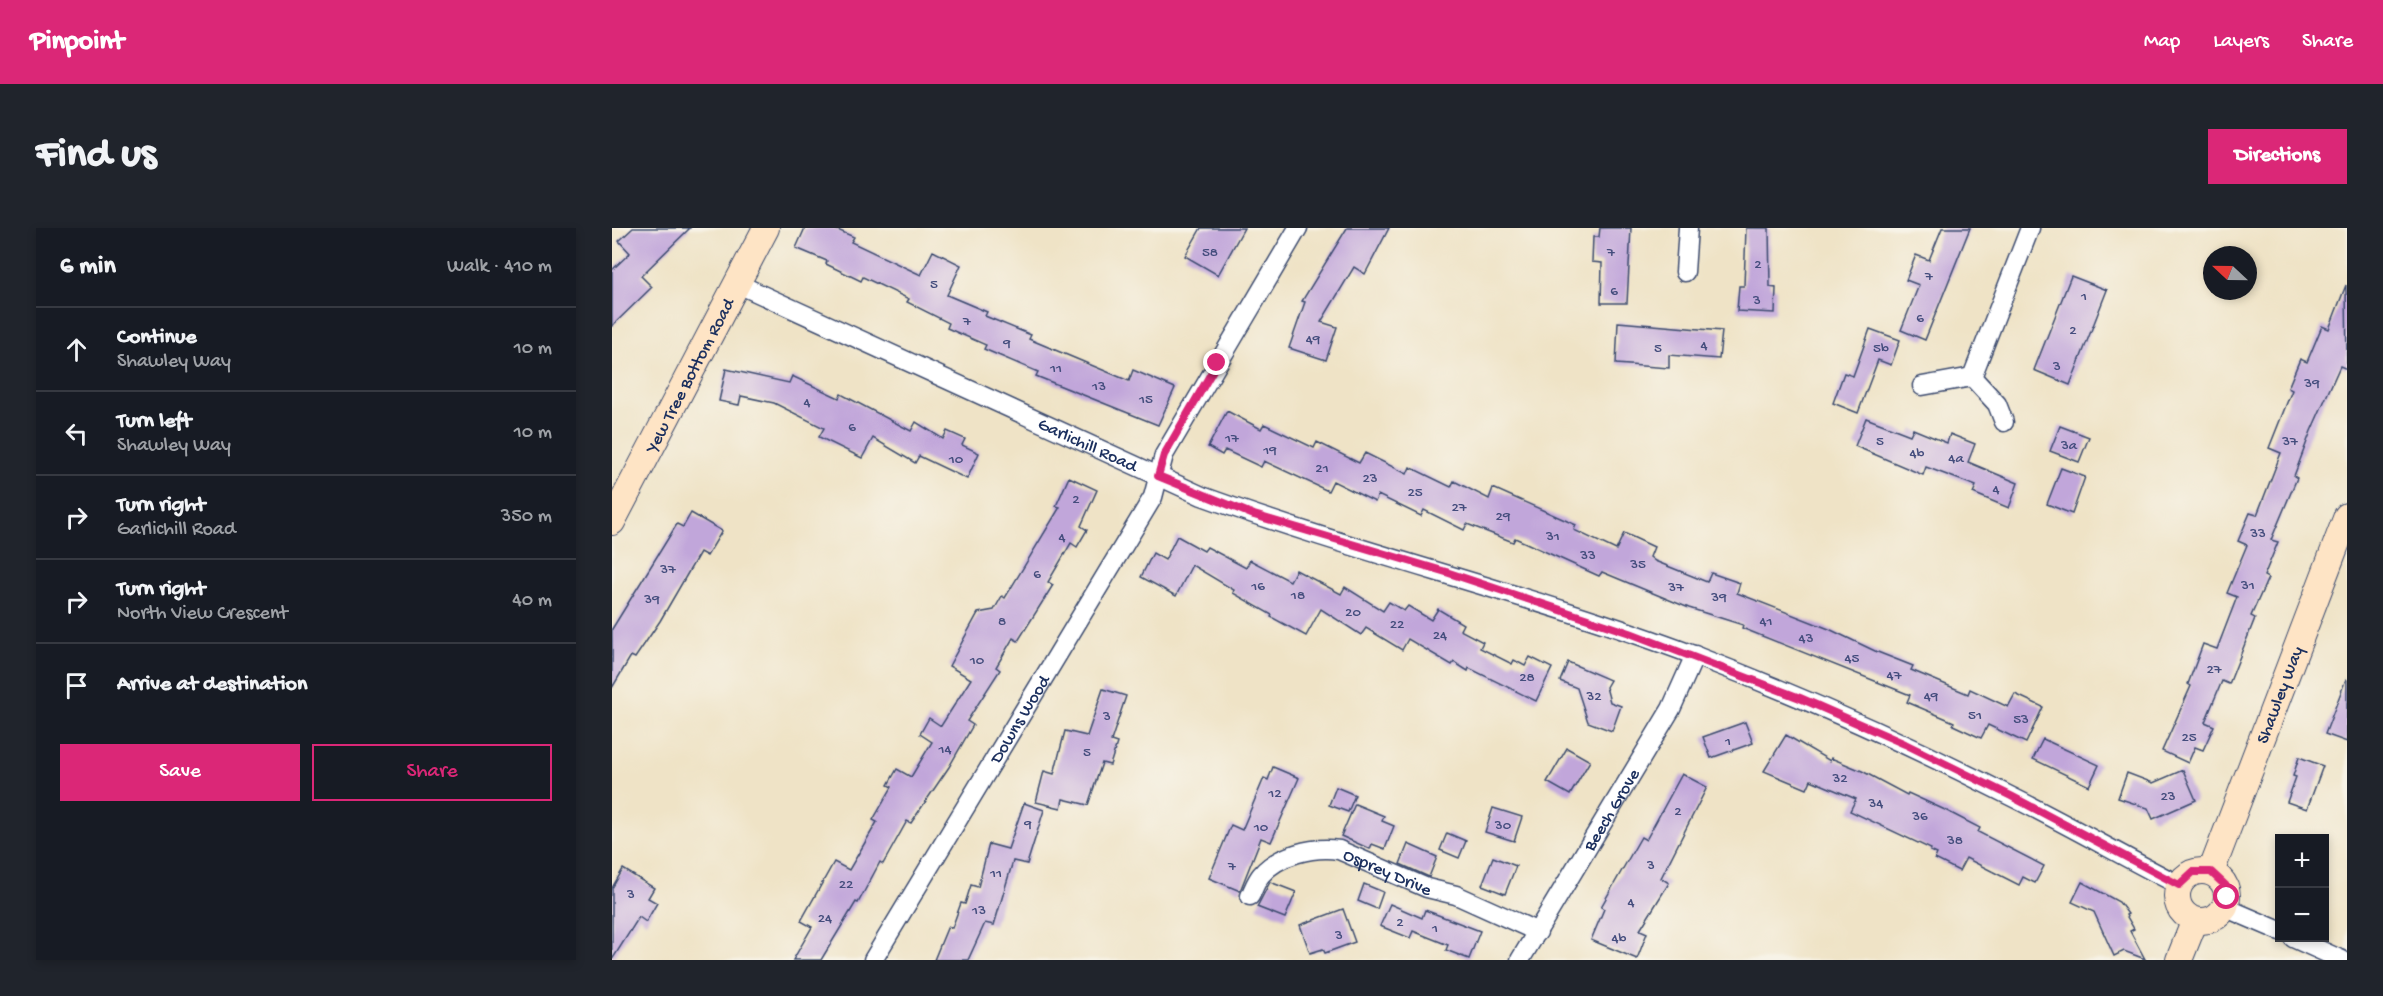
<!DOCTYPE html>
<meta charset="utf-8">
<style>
body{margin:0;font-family:"Gochi Hand",sans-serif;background:#20242c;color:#f1f3f6}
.controls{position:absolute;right:18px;bottom:18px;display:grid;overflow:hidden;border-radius:0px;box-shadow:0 3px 9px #0003}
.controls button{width:54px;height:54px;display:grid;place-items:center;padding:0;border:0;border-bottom:2px solid #363941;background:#171b24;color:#f1f3f6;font:30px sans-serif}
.compass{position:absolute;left:1591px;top:18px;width:54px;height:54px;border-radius:50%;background:#171b24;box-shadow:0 3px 9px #0003;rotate:292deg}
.stop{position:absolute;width:18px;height:18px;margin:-14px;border:4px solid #db2777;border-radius:50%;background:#fff}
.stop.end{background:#db2777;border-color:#fff;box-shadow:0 2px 6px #0008}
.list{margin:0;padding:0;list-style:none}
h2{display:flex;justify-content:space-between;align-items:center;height:78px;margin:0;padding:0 24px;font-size:26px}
h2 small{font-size:20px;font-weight:400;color:#9ea1a6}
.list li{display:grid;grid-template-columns:39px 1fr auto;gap:18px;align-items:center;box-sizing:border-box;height:84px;padding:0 24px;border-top:2px solid #363941}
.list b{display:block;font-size:22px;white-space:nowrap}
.list p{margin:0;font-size:20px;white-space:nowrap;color:#9ea1a6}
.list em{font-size:20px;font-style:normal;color:#9ea1a6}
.actions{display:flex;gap:12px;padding:18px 24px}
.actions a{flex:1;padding:14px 0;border:2px solid #db2777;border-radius:0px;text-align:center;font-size:21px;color:#db2777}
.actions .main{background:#db2777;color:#fff}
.icon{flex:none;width:33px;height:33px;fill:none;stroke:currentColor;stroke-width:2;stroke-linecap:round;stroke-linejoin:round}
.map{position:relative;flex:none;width:1735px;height:732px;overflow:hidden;border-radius:0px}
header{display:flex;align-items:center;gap:36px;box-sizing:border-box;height:84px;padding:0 30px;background:#db2777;color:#fff}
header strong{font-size:28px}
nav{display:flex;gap:33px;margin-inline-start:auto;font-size:21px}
.intro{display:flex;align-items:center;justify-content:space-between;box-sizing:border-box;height:144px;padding:0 36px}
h1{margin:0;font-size:42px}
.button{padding:15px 27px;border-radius:0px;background:#db2777;color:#fff;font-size:21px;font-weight:700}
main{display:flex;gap:36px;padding:0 36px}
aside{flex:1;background:#171b24;border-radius:0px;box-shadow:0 3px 9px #0003}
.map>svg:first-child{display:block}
.building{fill:#c1a6da}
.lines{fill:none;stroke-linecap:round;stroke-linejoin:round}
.street-casing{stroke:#3b4a6e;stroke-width:21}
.secondary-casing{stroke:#3b4a6e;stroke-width:28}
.street{stroke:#fff;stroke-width:18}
.secondary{stroke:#fee4c5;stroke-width:26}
.route{stroke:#db2777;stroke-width:8}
.labels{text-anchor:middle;stroke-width:6;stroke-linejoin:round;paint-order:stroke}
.number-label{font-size:15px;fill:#444d7d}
.street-label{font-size:18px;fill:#1b2f5e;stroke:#f7f3e8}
</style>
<header>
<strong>Pinpoint</strong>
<nav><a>Map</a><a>Layers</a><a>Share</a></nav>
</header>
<div class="intro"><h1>Find us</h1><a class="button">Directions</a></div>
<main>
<aside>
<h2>6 min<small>Walk · 410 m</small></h2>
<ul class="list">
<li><svg class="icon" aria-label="ahead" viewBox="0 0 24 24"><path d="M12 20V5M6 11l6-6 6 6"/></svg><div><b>Continue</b><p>Shawley Way</p></div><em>10 m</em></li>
<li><svg class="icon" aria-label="left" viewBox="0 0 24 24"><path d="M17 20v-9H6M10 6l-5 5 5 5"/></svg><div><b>Turn left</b><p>Shawley Way</p></div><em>10 m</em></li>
<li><svg class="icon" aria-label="right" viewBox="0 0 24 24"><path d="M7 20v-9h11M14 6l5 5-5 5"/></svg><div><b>Turn right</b><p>Garlichill Road</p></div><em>350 m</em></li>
<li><svg class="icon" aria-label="right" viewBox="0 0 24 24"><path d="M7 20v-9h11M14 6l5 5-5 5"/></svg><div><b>Turn right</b><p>North View Crescent</p></div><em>40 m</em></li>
<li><svg class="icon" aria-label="arrive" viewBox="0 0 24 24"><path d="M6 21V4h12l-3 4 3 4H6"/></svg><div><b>Arrive at destination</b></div></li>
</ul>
<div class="actions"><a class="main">Save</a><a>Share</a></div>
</aside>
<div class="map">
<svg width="1735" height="732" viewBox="0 0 1735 732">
<rect width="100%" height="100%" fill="#f7f3e8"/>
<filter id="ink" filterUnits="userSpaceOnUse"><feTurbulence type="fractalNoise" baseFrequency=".0167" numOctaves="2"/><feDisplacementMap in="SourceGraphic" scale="12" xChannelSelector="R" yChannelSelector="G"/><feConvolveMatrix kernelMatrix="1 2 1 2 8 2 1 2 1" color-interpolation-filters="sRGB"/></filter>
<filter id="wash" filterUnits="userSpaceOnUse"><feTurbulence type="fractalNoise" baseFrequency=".008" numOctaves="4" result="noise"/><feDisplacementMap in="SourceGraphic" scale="24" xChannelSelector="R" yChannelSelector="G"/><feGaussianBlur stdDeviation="1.35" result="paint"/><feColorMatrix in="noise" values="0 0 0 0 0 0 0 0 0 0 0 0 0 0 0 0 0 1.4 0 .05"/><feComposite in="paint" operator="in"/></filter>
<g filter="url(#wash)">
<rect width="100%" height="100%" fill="#efe3c6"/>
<g id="blocks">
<!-- building -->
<g class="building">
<polygon points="21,0 78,0 29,48 40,59 0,98 0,42 18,25 7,13"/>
<polygon points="193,0 221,0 242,9 239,14 309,47 321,23 349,37 335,67 375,84 373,88 419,107 417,111 517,153 521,142 563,160 546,197 424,148 426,144 372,121 374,117 335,100 337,95 295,74 297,71 251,49 249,53 214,36 215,33 184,20"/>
<polygon points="589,0 632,0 606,47 573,28"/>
<polygon points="735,0 777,0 753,46 742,39 709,94 725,99 714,132 677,120 693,74 690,73"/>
<polygon points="988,0 1019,0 1015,75 989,75 990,35 980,34 981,9 987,9"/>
<polygon points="1134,0 1157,0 1158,59 1164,60 1163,85 1125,83 1127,58 1132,58"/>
<polygon points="1330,0 1358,0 1313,112 1289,102 1307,57 1294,52 1304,27 1317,32"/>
<polygon points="1459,48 1495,62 1458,157 1422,142"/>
<polygon points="1734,57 1735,141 1728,138 1699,203 1682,248 1685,250 1659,312 1666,314 1652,348 1656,350 1639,388 1643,390 1617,456 1610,453 1593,494 1602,498 1591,522 1583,519 1576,535 1550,523 1579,458 1576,456 1591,416 1605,421 1625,369 1615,365 1635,317 1626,313 1638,285 1645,287 1669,225 1657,220 1680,162 1676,160 1688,131 1695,134 1710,98 1717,101"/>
<polygon points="1006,94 1110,103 1107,131 1057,127 1057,140 1004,136"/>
<polygon points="1258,101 1288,112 1279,137 1266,132 1246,185 1221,175 1232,145 1241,148"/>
<polygon points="114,141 177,155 180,148 227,170 229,166 299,203 304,194 331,211 335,203 353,211 350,217 367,225 355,251 307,228 303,235 261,210 250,230 207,209 212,200 162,175 129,168 127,177 107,173"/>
<polygon points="615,183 649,201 652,196 702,220 705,214 747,235 753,225 795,246 798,239 839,259 842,253 877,271 881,260 964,297 962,302 1004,322 1012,305 1042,319 1038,329 1043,333 1095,354 1099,345 1128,355 1125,365 1217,401 1263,423 1301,438 1299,442 1356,466 1358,461 1396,479 1403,466 1431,479 1414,515 1376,497 1369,510 1341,497 1342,494 1295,474 1298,467 1130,400 1131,397 1077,380 990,344 987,348 903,310 901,314 855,296 852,302 812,282 809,288 766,267 763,274 721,253 716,263 652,233 649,239 613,222 610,227 596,219"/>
<polygon points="1254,190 1298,207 1301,201 1335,215 1338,206 1363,216 1356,234 1406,255 1397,280 1361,265 1364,258 1314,239 1311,247 1243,218"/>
<polygon points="1448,198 1477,209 1467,234 1438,223"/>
<polygon points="1449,240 1473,249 1460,286 1435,276"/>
<polygon points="457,249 485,262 469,298 475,302 465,319 459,315 436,354 441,357 406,413 401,410 384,439 388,442 355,493 361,497 337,539 299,595 295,593 271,636 268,634 246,675 244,674 209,732 181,732 200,699 189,693 222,634 237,642 265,594 261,592 280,559 276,557 285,541 299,549 320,514 308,506 317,490 329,498 359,451 337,438 366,385 382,382 390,368 393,370 448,279 444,278"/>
<polygon points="79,285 110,303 95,328 88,324 48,393 23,430 19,428 0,460 0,401 65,296 71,299"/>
<polygon points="565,308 592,323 595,319 634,340 638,332 678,353 684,342 729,366 733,359 771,383 777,374 792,383 796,378 819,392 826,381 851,396 848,402 871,414 868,420 900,436 902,432 913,438 918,429 940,440 924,473 857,440 856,443 842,434 840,437 796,411 790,422 754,400 749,407 709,381 694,408 659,389 660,387 621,365 622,362 580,337 564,368 529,349 541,325 553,332"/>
<polygon points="956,434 998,452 994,459 998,474 1009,478 1000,503 976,494 965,460 948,453"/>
<polygon points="1734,451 1735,452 1735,514 1713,506"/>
<polygon points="491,461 514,468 499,513 505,515 498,537 490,535 476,577 451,571 449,580 424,574 432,543 442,546 453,503 475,508"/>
<polygon points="1133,494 1141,515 1099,530 1091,509"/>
<polygon points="1174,507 1218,533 1219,530 1250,543 1295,567 1296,565 1333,582 1368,600 1366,604 1432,638 1423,655 1411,649 1407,657 1354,630 1347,643 1323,631 1325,626 1318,623 1319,621 1238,583 1244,571 1199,552 1195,561 1152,543"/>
<polygon points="1431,511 1487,537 1477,558 1421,531"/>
<polygon points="955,520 978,533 958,567 935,554"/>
<polygon points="1687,529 1711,538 1695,581 1675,574 1684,549 1681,548"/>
<polygon points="661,539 687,550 659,614 649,610 628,663 597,650 619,597 630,602 652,550 656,552"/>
<polygon points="1571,542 1584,572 1541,591 1536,580 1506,570 1515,545 1541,555"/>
<polygon points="1070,546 1095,559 1049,650 1057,655 1028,702 1035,705 1025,731 979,712 992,681 989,679 1029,609 1034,612"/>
<polygon points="724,559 743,567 736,584 717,577"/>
<polygon points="412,575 432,582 415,636 401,633 382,697 373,695 356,732 322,732 336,698 340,700 349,675 353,676 359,657 366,659 377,616 396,621"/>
<polygon points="743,576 772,588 770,593 782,598 773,621 760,616 758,621 729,608"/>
<polygon points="881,580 910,589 902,613 873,604"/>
<polygon points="835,605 854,613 847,630 828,622"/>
<polygon points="796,616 825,629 817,649 788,636"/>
<polygon points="881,629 904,638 893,666 870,657"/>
<polygon points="11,641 42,660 36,670 45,675 34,694 27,689 0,732 0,660"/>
<polygon points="658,654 684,664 673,690 645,679"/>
<polygon points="1470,654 1507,674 1516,686 1514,687 1522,701 1518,703 1533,731 1512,723 1502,728 1482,684 1460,674"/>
<polygon points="752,656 771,664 765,681 746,673"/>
<polygon points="778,676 810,690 813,682 868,703 857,731 834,722 836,717 801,703 798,710 768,698"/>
<polygon points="731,681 743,714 713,725 711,721 698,725 688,697"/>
</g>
</g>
</g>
<g filter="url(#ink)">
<use href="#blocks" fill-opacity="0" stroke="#3b4a6e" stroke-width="1.5"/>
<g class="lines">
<defs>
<g id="street">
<polyline points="1073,44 1076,0"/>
<path id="s1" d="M124 55 590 268C752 327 922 367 1084 428 1191 469 1296 516 1398 568 1455 596 1510 628 1567 657"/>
<polyline points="1360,149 1418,0"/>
<polyline points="1310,158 1360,149 1385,176 1392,194"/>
<path id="s2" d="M638 668C641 662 644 653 649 647 666 627 701 618 727 622L815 660 844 667 926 704"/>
<polyline points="1612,679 1668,703"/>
<polyline points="1681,710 1730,732"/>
<path id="s3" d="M261 732 541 269 552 227 686 0"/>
<path id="s4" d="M908 732 1059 481 1083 427"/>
</g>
<g id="secondary">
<path id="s5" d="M0 294 154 0"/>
<circle cx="1590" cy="668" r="25"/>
<path id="s6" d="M1599 644 1735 288"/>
<polyline points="1567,732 1583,692"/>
</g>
</defs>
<!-- street casing -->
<use href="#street" class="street-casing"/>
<!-- secondary casing -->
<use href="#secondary" class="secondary-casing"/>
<!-- street -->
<use href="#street" class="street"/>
<!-- secondary -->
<use href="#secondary" class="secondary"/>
</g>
</g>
<g class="lines" filter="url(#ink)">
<!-- route -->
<polyline class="route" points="605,135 552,227 546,248 642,287 834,344 1018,405 1188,470 1293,516 1399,568 1567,657 1581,644 1599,644 1614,658 1615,669"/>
</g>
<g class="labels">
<!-- number labels -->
<g class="number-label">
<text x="598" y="28">58</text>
<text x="999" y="28">7</text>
<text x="1146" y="40">2</text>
<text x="1317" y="52">7</text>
<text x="322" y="60">5</text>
<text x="1002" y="67">6</text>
<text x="1472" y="72">1</text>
<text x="1145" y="76">3</text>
<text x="1308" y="94">6</text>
<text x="355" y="97">7</text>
<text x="1461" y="106">2</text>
<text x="701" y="115">49</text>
<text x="395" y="119">9</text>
<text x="1092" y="121">4</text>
<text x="1046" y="124">5</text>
<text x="1269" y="124">5b</text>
<text x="1445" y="142">3</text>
<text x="444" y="144">11</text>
<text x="1700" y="159">39</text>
<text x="487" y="162">13</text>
<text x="534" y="175">15</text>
<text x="195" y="178">4</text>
<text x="240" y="203">6</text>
<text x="620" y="214">17</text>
<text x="1268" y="217">5</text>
<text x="1678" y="217">37</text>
<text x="1457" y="221">3a</text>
<text x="658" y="226">19</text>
<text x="1305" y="229">4b</text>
<text x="1344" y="234">4a</text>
<text x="344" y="235">10</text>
<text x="710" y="244">21</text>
<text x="758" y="254">23</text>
<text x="1384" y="265">4</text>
<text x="803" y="268">25</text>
<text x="464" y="275">2</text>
<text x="847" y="283">27</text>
<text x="891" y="292">29</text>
<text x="1646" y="309">33</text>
<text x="941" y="312">31</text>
<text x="450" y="313">4</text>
<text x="976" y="331">33</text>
<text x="1026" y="340">35</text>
<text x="56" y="345">37</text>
<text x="425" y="350">6</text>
<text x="1636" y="361">31</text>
<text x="646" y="362">16</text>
<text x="1064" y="363">37</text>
<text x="686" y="371">18</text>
<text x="1107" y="373">39</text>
<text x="40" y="375">39</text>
<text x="741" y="388">20</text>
<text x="390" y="397">8</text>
<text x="1154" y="397">41</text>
<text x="785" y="400">22</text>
<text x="828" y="411">24</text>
<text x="1194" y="414">43</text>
<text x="1240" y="434">45</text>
<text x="365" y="436">10</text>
<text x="1602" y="445">27</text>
<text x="1282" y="451">47</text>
<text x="915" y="453">28</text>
<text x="982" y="472">32</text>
<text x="1319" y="472">49</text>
<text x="1363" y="491">51</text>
<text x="495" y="492">3</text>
<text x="1409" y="495">53</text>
<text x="1577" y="513">25</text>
<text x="1116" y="517">1</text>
<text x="333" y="525">14</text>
<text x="475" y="528">5</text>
<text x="1228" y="554">32</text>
<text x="663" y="569">12</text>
<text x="1556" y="572">23</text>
<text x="1264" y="579">34</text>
<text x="1066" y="587">2</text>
<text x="1308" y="592">36</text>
<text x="416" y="600">9</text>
<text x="891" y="601">30</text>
<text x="649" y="603">10</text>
<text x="1343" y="616">38</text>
<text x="1039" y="641">3</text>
<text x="620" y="642">7</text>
<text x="384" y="649">11</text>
<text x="234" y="660">22</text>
<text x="19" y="670">3</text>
<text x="1019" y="678">4</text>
<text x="367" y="686">13</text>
<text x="213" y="694">24</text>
<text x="788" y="698">2</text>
<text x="823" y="704">1</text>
<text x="727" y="711">3</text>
<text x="1007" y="714">4b</text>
</g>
<!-- street labels -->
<g class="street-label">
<text dy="6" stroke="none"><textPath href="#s5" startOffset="166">Yew Tree Bottom Road</textPath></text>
<text dy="6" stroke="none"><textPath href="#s1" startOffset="387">Garlichill Road</textPath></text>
<text dy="6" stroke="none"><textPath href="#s6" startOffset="190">Shawley Way</textPath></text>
<text dy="6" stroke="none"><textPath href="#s3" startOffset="282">Downs Wood</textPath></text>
<text dy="6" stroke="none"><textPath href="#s4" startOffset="176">Beech Grove</textPath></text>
<text dy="6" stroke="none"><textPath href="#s2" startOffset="162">Osprey Drive</textPath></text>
</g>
</g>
</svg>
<div class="controls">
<button>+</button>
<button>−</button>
</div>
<svg class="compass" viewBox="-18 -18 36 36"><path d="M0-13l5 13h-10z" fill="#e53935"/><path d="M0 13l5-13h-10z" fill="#9ea1a6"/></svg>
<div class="stop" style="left:1615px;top:669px"></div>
<div class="stop end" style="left:605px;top:135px"></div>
</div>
</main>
